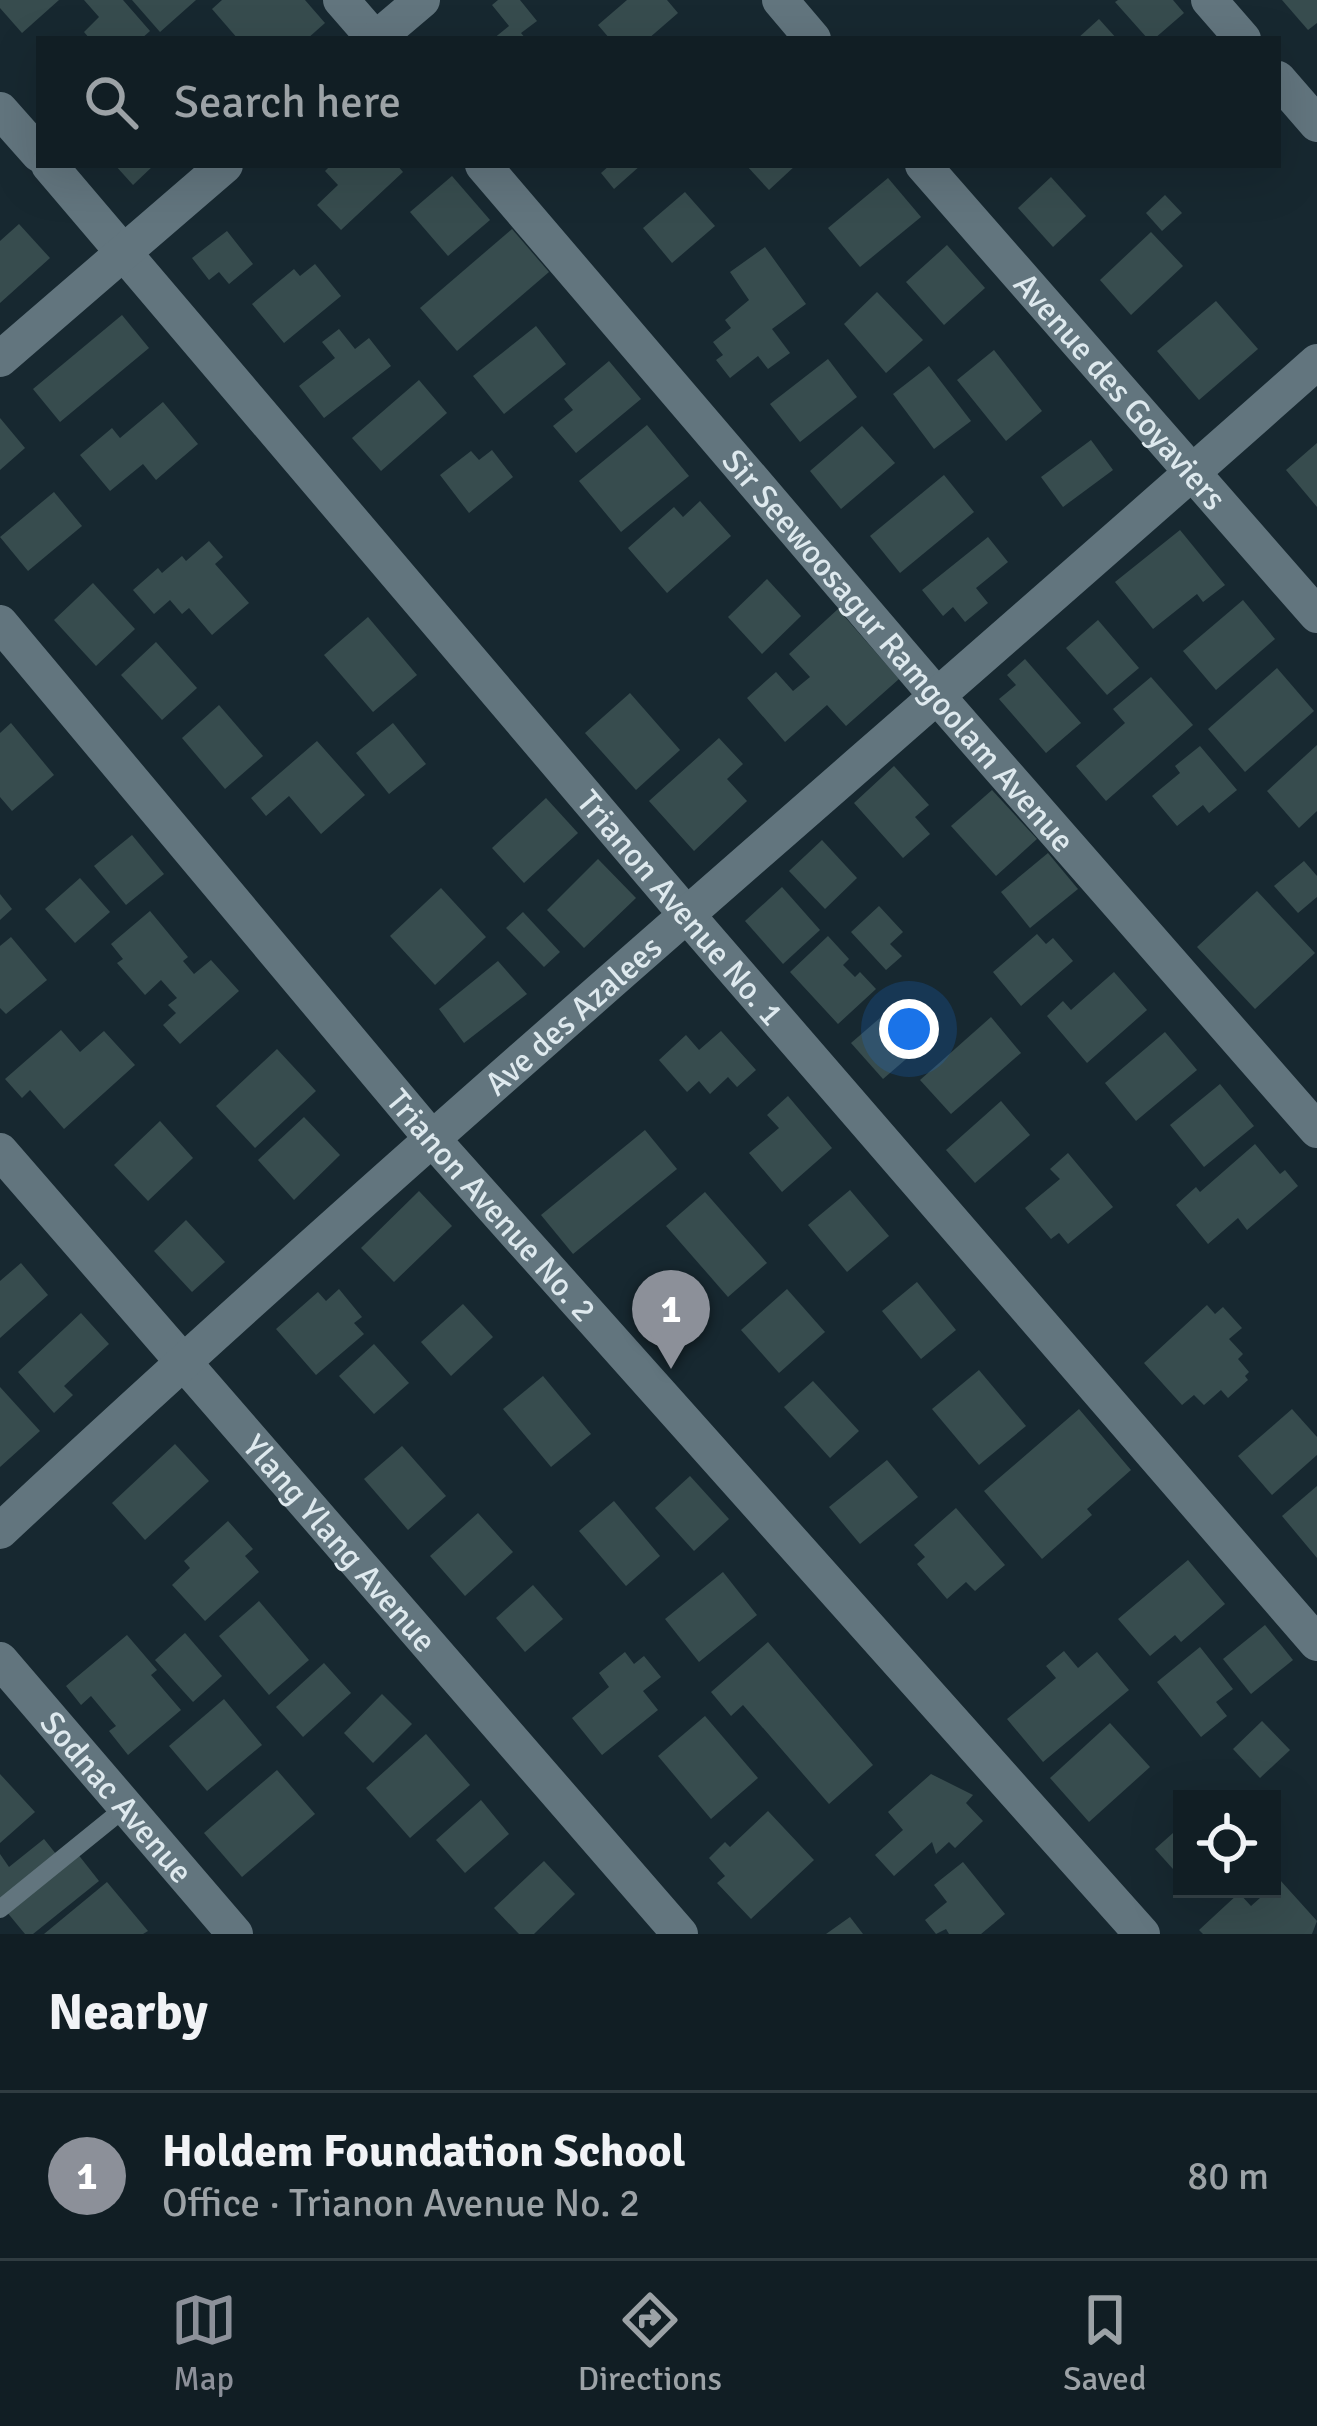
<!DOCTYPE html>
<meta charset="utf-8">
<style>
body{margin:0;font-family:Signika,sans-serif;background:#1a272c;color:#f1f3f6}
.controls{position:absolute;right:36px;bottom:36px;display:grid;overflow:hidden;border-radius:0px;box-shadow:0 12px 48px #0002}
.controls button{width:108px;height:108px;display:grid;place-items:center;padding:0;border:0;border-bottom:3px solid #303c41;background:#111e24;color:#f1f3f6;font:60px sans-serif}
.you{position:absolute;left:909px;top:1029px;width:42px;height:42px;margin:-30px;border:9px solid #fff;border-radius:50%;background:#1a73e8;box-shadow:0 0 0 18px #1a73e833}
.badge{display:grid;place-items:center;width:78px;height:78px;border-radius:50%;background:#8c9099;color:#fff;font-size:39px;font-weight:700}
.pin{position:absolute;translate:-50% -99px;filter:drop-shadow(0 3px 6px #0008)}
.pin::after{content:'';position:absolute;top:63px;width:42px;height:36px;background:inherit;clip-path:polygon(0 0,100% 0,50% 100%)}
.list{margin:0;padding:0;list-style:none}
h2{display:flex;justify-content:space-between;align-items:center;height:156px;margin:0;padding:0 48px;font-size:51px}
h2 small{font-size:39px;font-weight:400;color:#9ca2a6}
.list li{display:grid;grid-template-columns:78px 1fr auto;gap:36px;align-items:center;box-sizing:border-box;height:168px;padding:0 48px;border-top:3px solid #303c41}
.list b{display:block;font-size:45px;white-space:nowrap}
.list p{margin:0;font-size:39px;white-space:nowrap;color:#9ca2a6}
.list em{font-size:39px;font-style:normal;color:#9ca2a6}
.icon{flex:none;width:66px;height:66px;fill:none;stroke:currentColor;stroke-width:2;stroke-linecap:round;stroke-linejoin:round}
.map{position:relative;flex:none;width:1317px;height:1934px;overflow:hidden}
.search{position:absolute;background:#111e24;box-shadow:0 12px 48px #0002;left:36px;right:36px;top:36px;height:132px;display:flex;align-items:center;gap:30px;box-sizing:border-box;padding:0 42px;border-radius:0px;color:#9ca2a6;font-size:45px}
.sheet{height:324px;background:#111e24}
nav{display:flex;justify-content:space-around;align-items:center;box-sizing:border-box;height:168px;border-top:3px solid #303c41;background:#111e24;font-size:33px;color:#9ca2a6}
nav a{display:grid;justify-items:center;gap:6px}
nav .on{color:#8c9099}
.map>svg:first-child{display:block}
.building{fill:#374c4e}
.lines{fill:none;stroke-linecap:round;stroke-linejoin:round}
.service{stroke:#62757e;stroke-width:18}
.minor{stroke:#62757e;stroke-width:36}
.labels{text-anchor:middle;stroke-width:9;stroke-linejoin:round;paint-order:stroke}
.street-label{font-size:33px;fill:#dee9ee;stroke:#081013}
</style>
<div class="map">
<svg width="1317" height="1934" viewBox="0 0 1317 1934">
<rect width="100%" height="100%" fill="#172830"/>
<!-- building -->
<g class="building">
<polygon points="0,0 59,0 22,33 0,8"/>
<polygon points="84,0 123,0 150,31 141,39 90,39 84,32 99,17"/>
<polygon points="132,0 196,0 160,32"/>
<polygon points="222,0 305,0 325,23 307,39 238,39 212,9"/>
<polygon points="498,0 520,0 537,21 521,33 526,39 493,39 509,26 492,5"/>
<polygon points="627,0 667,0 678,13 648,39 610,39 598,25"/>
<polygon points="1118,0 1173,0 1184,13 1154,39 1148,39 1115,2"/>
<polygon points="1282,0 1317,0 1317,23 1308,30"/>
<polygon points="1099,19 1117,39 1077,39"/>
<polygon points="115,165 154,165 133,185"/>
<polygon points="331,165 397,165 403,172 341,230 317,205 338,185 325,171"/>
<polygon points="610,165 641,165 614,189 601,173"/>
<polygon points="746,165 796,165 769,190"/>
<polygon points="452,176 490,220 448,256 410,212"/>
<polygon points="1051,177 1086,216 1053,247 1018,208"/>
<polygon points="888,178 921,217 860,267 828,228"/>
<polygon points="685,192 715,226 672,263 643,228"/>
<polygon points="1165,195 1182,213 1162,231 1146,213"/>
<polygon points="19,224 50,258 0,303 0,241"/>
<polygon points="512,229 549,272 457,351 420,308"/>
<polygon points="227,231 253,264 229,284 219,272 209,280 192,258"/>
<polygon points="1151,232 1183,266 1131,315 1100,280"/>
<polygon points="947,245 985,288 944,325 906,282"/>
<polygon points="765,247 806,304 772,329 790,353 768,369 758,356 730,378 716,360 723,355 713,342 731,328 725,320 749,300 730,272"/>
<polygon points="315,264 341,296 284,343 252,304 294,269 300,276"/>
<polygon points="877,292 923,340 886,373 844,324"/>
<polygon points="1216,301 1258,349 1199,400 1157,351"/>
<polygon points="122,315 149,348 60,422 33,389"/>
<polygon points="536,326 566,364 504,414 473,376"/>
<polygon points="339,329 355,349 369,338 391,366 324,418 299,386 335,358 322,342"/>
<polygon points="994,350 1042,411 1006,441 957,380"/>
<polygon points="828,359 857,397 800,442 770,404"/>
<polygon points="609,361 641,399 576,453 553,426 573,410 564,399"/>
<polygon points="929,366 971,421 934,449 893,394"/>
<polygon points="419,380 447,413 381,471 352,438"/>
<polygon points="163,402 198,444 156,480 143,464 110,491 80,455 112,428 120,438"/>
<polygon points="0,418 25,448 0,470"/>
<polygon points="647,425 689,476 621,532 579,481"/>
<polygon points="862,426 895,463 841,509 810,471"/>
<polygon points="1091,440 1113,470 1063,507 1041,477"/>
<polygon points="1317,443 1317,507 1286,470"/>
<polygon points="492,450 513,477 469,513 440,475 471,451 479,460"/>
<polygon points="944,475 974,512 900,573 870,536"/>
<polygon points="54,492 82,526 28,571 0,537"/>
<polygon points="700,501 731,536 667,593 628,548 674,507 683,517"/>
<polygon points="1180,530 1225,585 1203,602 1197,594 1153,629 1115,582"/>
<polygon points="988,537 1008,562 976,588 988,603 965,622 953,607 943,616 922,590"/>
<polygon points="209,541 223,557 215,564 249,603 212,635 189,608 182,614 170,600 154,614 133,590 158,568 162,573 182,556 186,561"/>
<polygon points="767,579 801,616 762,654 728,617"/>
<polygon points="93,583 135,629 96,666 54,620"/>
<polygon points="1243,600 1275,639 1216,690 1183,651"/>
<polygon points="838,609 899,679 846,726 827,705 785,742 747,698 776,672 793,691 810,677 789,654"/>
<polygon points="368,617 417,675 373,712 324,655"/>
<polygon points="1098,620 1139,668 1107,695 1066,648"/>
<polygon points="156,642 197,688 162,720 121,675"/>
<polygon points="1025,659 1081,723 1046,753 999,699 1016,685 1007,675"/>
<polygon points="1277,668 1314,711 1245,772 1208,729"/>
<polygon points="1151,677 1193,725 1106,801 1076,766 1125,723 1113,709"/>
<polygon points="630,693 680,750 636,790 585,733"/>
<polygon points="219,705 263,756 225,789 182,738"/>
<polygon points="11,723 54,775 12,811 0,797 0,733"/>
<polygon points="393,723 426,764 389,794 356,753"/>
<polygon points="719,738 743,764 727,779 747,801 694,851 649,801"/>
<polygon points="317,741 365,795 321,834 289,796 266,816 251,798"/>
<polygon points="1317,745 1317,811 1299,828 1267,791"/>
<polygon points="1200,746 1237,790 1209,813 1203,805 1177,826 1152,796 1180,773 1175,766"/>
<polygon points="894,766 929,805 915,817 930,834 903,858 854,803"/>
<polygon points="992,790 1037,839 996,876 951,826"/>
<polygon points="546,798 578,833 524,883 492,848"/>
<polygon points="132,835 164,874 126,905 94,866"/>
<polygon points="822,840 857,878 825,909 789,871"/>
<polygon points="1048,853 1078,889 1030,928 1001,892"/>
<polygon points="598,859 636,898 584,948 547,910"/>
<polygon points="1304,861 1317,876 1317,897 1298,913 1274,886"/>
<polygon points="80,878 110,912 75,943 45,909"/>
<polygon points="782,887 820,930 783,964 745,921"/>
<polygon points="441,888 486,937 435,985 390,936"/>
<polygon points="1257,891 1315,953 1255,1009 1197,947"/>
<polygon points="0,894 12,909 0,920"/>
<polygon points="879,906 903,932 890,944 902,956 886,970 851,932"/>
<polygon points="150,911 188,957 183,961 194,974 211,960 239,991 180,1044 163,1025 176,1013 168,1005 177,998 161,980 145,995 117,963 123,959 111,944"/>
<polygon points="523,912 560,952 544,967 506,928"/>
<polygon points="1037,934 1046,944 1053,938 1073,961 1021,1006 993,972"/>
<polygon points="828,936 849,959 843,965 855,977 860,972 876,989 838,1024 790,972"/>
<polygon points="11,937 47,980 6,1014 0,1008 0,946"/>
<polygon points="498,961 527,994 464,1043 439,1009"/>
<polygon points="1114,972 1147,1010 1087,1063 1047,1016 1063,1001 1071,1010"/>
<polygon points="895,1005 927,1041 883,1079 851,1043"/>
<polygon points="991,1017 1021,1053 951,1114 920,1080"/>
<polygon points="61,1030 80,1052 104,1031 135,1065 64,1129 30,1090 22,1098 5,1079"/>
<polygon points="721,1031 756,1070 737,1087 728,1077 710,1094 699,1081 687,1092 659,1060 686,1035 699,1050"/>
<polygon points="1165,1032 1197,1070 1136,1121 1105,1083"/>
<polygon points="277,1049 316,1091 255,1148 216,1106"/>
<polygon points="1220,1084 1254,1126 1204,1167 1170,1125"/>
<polygon points="788,1096 832,1148 782,1192 749,1153 779,1128 767,1115"/>
<polygon points="1001,1101 1030,1135 975,1183 946,1150"/>
<polygon points="304,1117 340,1155 294,1200 258,1160"/>
<polygon points="160,1121 193,1158 148,1201 114,1165"/>
<polygon points="645,1130 677,1169 573,1254 541,1215"/>
<polygon points="1255,1144 1280,1174 1285,1170 1298,1186 1247,1230 1238,1218 1208,1244 1176,1205 1196,1187 1200,1192"/>
<polygon points="1068,1153 1113,1207 1068,1244 1059,1233 1051,1239 1025,1208 1060,1179 1050,1169"/>
<polygon points="850,1190 889,1236 847,1272 808,1225"/>
<polygon points="419,1191 452,1226 394,1282 361,1248"/>
<polygon points="705,1192 767,1263 728,1297 666,1226"/>
<polygon points="186,1220 225,1262 192,1292 154,1251"/>
<polygon points="21,1263 48,1295 0,1338 0,1281"/>
<polygon points="917,1282 956,1330 921,1359 882,1311"/>
<polygon points="339,1289 362,1317 354,1323 364,1334 316,1375 276,1329 318,1292 326,1301"/>
<polygon points="787,1289 825,1332 779,1373 741,1330"/>
<polygon points="463,1304 493,1337 451,1376 421,1342"/>
<polygon points="1207,1305 1215,1314 1223,1307 1242,1328 1229,1339 1243,1354 1238,1359 1249,1372 1245,1376 1248,1380 1228,1398 1221,1390 1204,1405 1194,1395 1182,1405 1144,1363"/>
<polygon points="81,1313 109,1344 64,1386 73,1395 54,1413 18,1372"/>
<polygon points="374,1344 409,1383 374,1414 339,1376"/>
<polygon points="979,1370 1026,1426 979,1465 932,1409"/>
<polygon points="543,1376 591,1434 551,1467 503,1409"/>
<polygon points="813,1381 859,1431 830,1458 784,1407"/>
<polygon points="0,1387 40,1431 0,1467"/>
<polygon points="1079,1409 1131,1470 1087,1509 1092,1515 1042,1559 984,1491"/>
<polygon points="1292,1409 1317,1437 1317,1455 1272,1495 1238,1456"/>
<polygon points="175,1444 209,1481 145,1540 112,1503"/>
<polygon points="402,1446 446,1496 408,1530 364,1479"/>
<polygon points="887,1460 918,1497 860,1544 829,1507"/>
<polygon points="690,1476 729,1519 694,1551 655,1508"/>
<polygon points="1317,1486 1317,1558 1282,1516"/>
<polygon points="614,1501 660,1556 626,1586 579,1531"/>
<polygon points="956,1508 1005,1565 975,1591 966,1582 947,1599 917,1564 925,1557 914,1545"/>
<polygon points="478,1513 513,1552 465,1596 430,1556"/>
<polygon points="228,1521 253,1549 245,1556 259,1572 205,1621 172,1585 190,1568 184,1561"/>
<polygon points="1188,1560 1225,1604 1181,1642 1175,1635 1150,1656 1118,1619"/>
<polygon points="723,1572 757,1615 699,1662 665,1619"/>
<polygon points="533,1585 563,1619 525,1652 496,1618"/>
<polygon points="259,1601 309,1660 269,1695 219,1636"/>
<polygon points="1265,1625 1293,1660 1251,1694 1223,1659"/>
<polygon points="185,1633 222,1676 193,1702 155,1660"/>
<polygon points="127,1635 157,1670 151,1675 181,1710 128,1755 109,1731 116,1726 91,1696 81,1705 66,1686"/>
<polygon points="768,1642 873,1765 829,1804 743,1705 731,1716 711,1692"/>
<polygon points="1200,1647 1233,1689 1216,1702 1227,1716 1201,1737 1157,1682"/>
<polygon points="1064,1651 1078,1668 1097,1652 1129,1690 1043,1762 1007,1719 1056,1678 1046,1666"/>
<polygon points="625,1652 634,1664 644,1656 661,1677 643,1691 658,1710 602,1755 572,1718 609,1687 599,1673"/>
<polygon points="324,1663 351,1693 303,1737 276,1707"/>
<polygon points="382,1694 412,1724 373,1763 344,1733"/>
<polygon points="224,1699 262,1745 207,1791 169,1746"/>
<polygon points="705,1716 758,1778 711,1819 658,1756"/>
<polygon points="1262,1721 1290,1750 1260,1778 1233,1749"/>
<polygon points="1110,1723 1150,1767 1089,1822 1050,1778"/>
<polygon points="426,1734 470,1785 410,1838 366,1788"/>
<polygon points="277,1770 315,1814 242,1877 204,1833"/>
<polygon points="0,1774 35,1812 0,1843"/>
<polygon points="931,1774 973,1795 966,1803 983,1821 955,1848 949,1842 936,1854 932,1842 894,1876 875,1855 903,1830 888,1812"/>
<polygon points="481,1800 509,1834 465,1873 436,1840"/>
<polygon points="768,1811 814,1860 751,1919 717,1883 725,1876 709,1858 725,1842 730,1847"/>
<polygon points="1182,1825 1182,1879 1155,1849"/>
<polygon points="44,1839 60,1859 0,1906 0,1854 9,1867"/>
<polygon points="77,1853 99,1881 33,1934 25,1934 6,1911"/>
<polygon points="544,1861 575,1894 534,1934 519,1934 494,1908"/>
<polygon points="963,1862 1005,1914 981,1934 949,1934 946,1929 936,1934 925,1920 947,1902 934,1885"/>
<polygon points="1280,1880 1317,1921 1312,1934 1203,1934 1199,1930 1239,1893 1251,1906"/>
<polygon points="107,1882 148,1931 143,1934 44,1934"/>
<polygon points="850,1917 863,1934 826,1934"/>
</g>
<g class="lines">
<!-- service -->
<polyline class="service" points="0,1909 126,1807"/>
<!-- minor -->
<g class="minor">
<polyline points="341,0 375,39"/>
<polyline points="780,0 813,39"/>
<polyline points="1209,0 1243,39"/>
<polyline points="376,39 422,0"/>
<polyline points="1278,79 1317,124"/>
<polyline points="0,110 39,154"/>
<path id="s1" d="M49 165 686 914 1317 1643"/>
<path id="s2" d="M483 165 937 696 1317 1130"/>
<path id="s3" d="M923 165 1317 615"/>
<polyline points="0,359 225,165"/>
<path id="s4" d="M0 623 434 1141 1142 1934"/>
<path id="s5" d="M0 1151 680 1934"/>
<path id="s6" d="M0 1531C429 1131 878 752 1317 362"/>
<path id="s7" d="M0 1660 235 1934"/>
</g>
</g>
<g class="labels">
<!-- street labels -->
<g class="street-label">
<text dy="12" stroke="none"><textPath href="#s3" startOffset="300">Avenue des Goyaviers</textPath></text>
<text dy="12" stroke="none"><textPath href="#s2" startOffset="639">Sir Seewoosagur Ramgoolam Avenue</textPath></text>
<text dy="12" stroke="none"><textPath href="#s1" startOffset="975">Trianon Avenue No. 1</textPath></text>
<text dy="12" stroke="none"><textPath href="#s6" startOffset="771">Ave des Azalees</textPath></text>
<text dy="12" stroke="none"><textPath href="#s4" startOffset="762">Trianon Avenue No. 2</textPath></text>
<text dy="12" stroke="none"><textPath href="#s5" startOffset="519">Ylang Ylang Avenue</textPath></text>
<text dy="12" stroke="none"><textPath href="#s7" startOffset="180">Sodnac Avenue</textPath></text>
</g>
</g>
</svg>
<div class="controls">
<button><svg class="icon" aria-label="locate" viewBox="0 0 24 24"><circle cx="12" cy="12" r="6"/><path d="M12 2v4M12 18v4M2 12h4M18 12h4"/></svg></button>
</div>
<div class="you"></div>
<div class="pin badge" style="left:671px;top:1369px">1</div>
<div class="search"><svg class="icon" aria-label="search" viewBox="0 0 24 24"><circle cx="10" cy="10" r="6"/><path d="M15 15l6 6"/></svg>Search here</div>
</div>
<section class="sheet">
<h2>Nearby<small></small></h2>
<ul class="list">
<li><span class="badge">1</span><div><b>Holdem Foundation School</b><p>Office · Trianon Avenue No. 2</p></div><em>80 m</em></li>
</ul>
</section>
<nav>
<a class="on"><svg class="icon" aria-label="map" viewBox="0 0 24 24"><path d="M3 6l6-2 6 2 6-2v14l-6 2-6-2-6 2zM9 4v14M15 6v14"/></svg>Map</a>
<a><svg class="icon" aria-label="directions" viewBox="0 0 24 24"><path d="M12 3l9 9-9 9-9-9zM9 14v-3h6M13 9l2 2-2 2"/></svg>Directions</a>
<a><svg class="icon" aria-label="saved" viewBox="0 0 24 24"><path d="M7 4h10v16l-5-4-5 4z"/></svg>Saved</a>
</nav>
